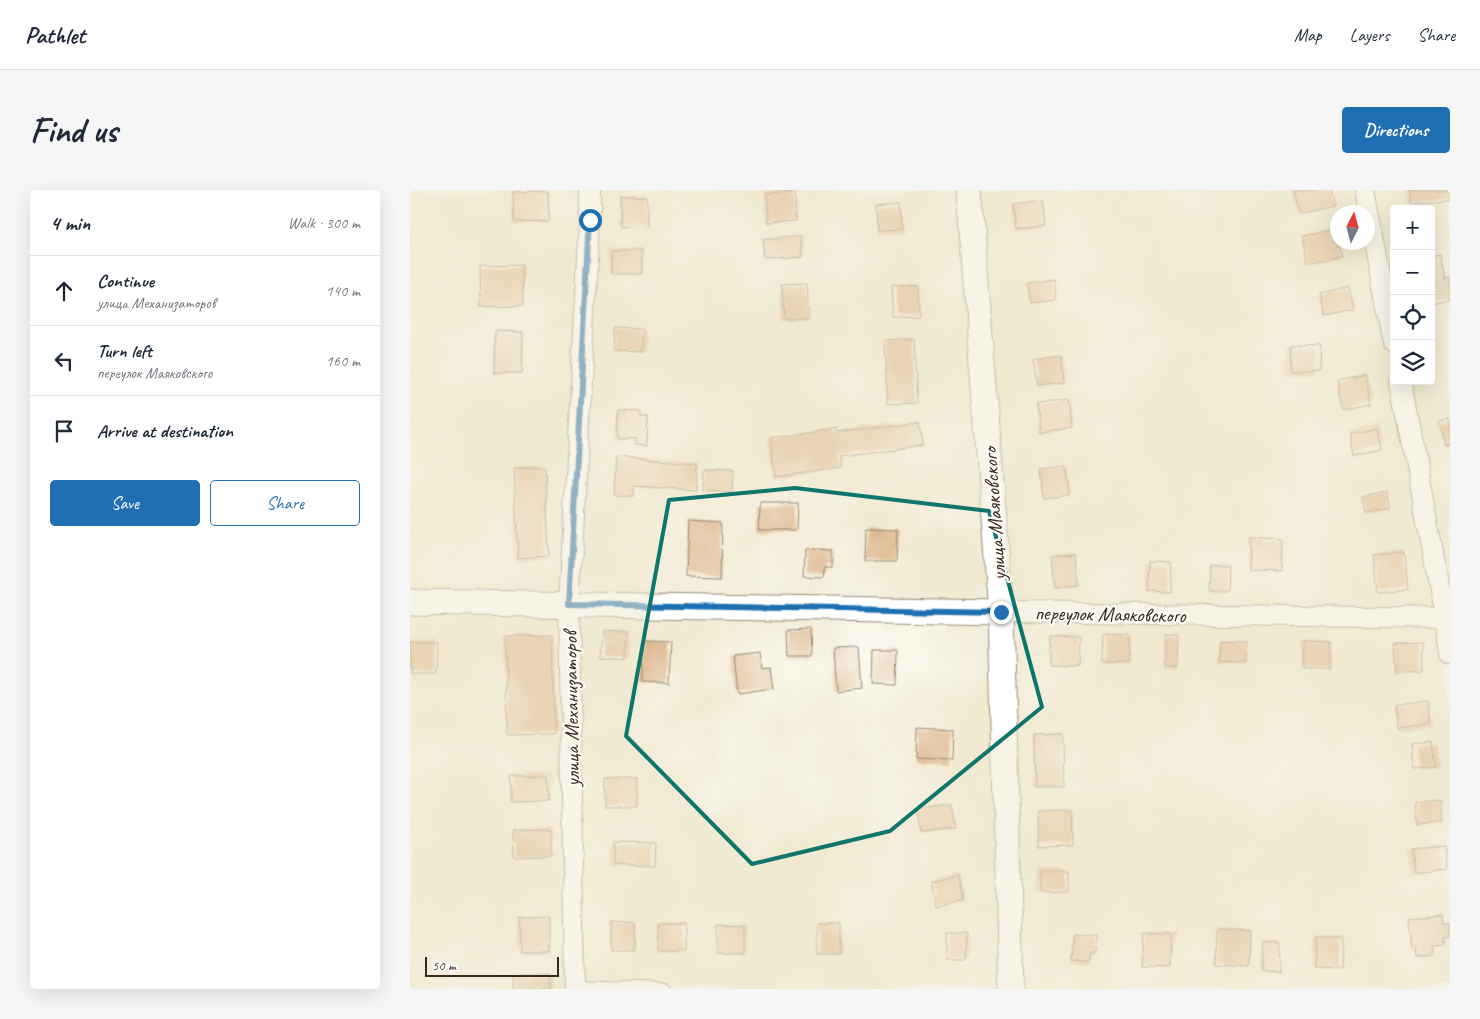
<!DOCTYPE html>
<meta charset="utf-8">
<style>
body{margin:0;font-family:Caveat,sans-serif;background:#f6f6f7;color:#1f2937}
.controls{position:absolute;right:15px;top:15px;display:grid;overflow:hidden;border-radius:5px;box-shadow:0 5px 20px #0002}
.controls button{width:45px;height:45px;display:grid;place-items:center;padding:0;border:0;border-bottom:1px solid #e0e1e3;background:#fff;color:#1f2937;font:25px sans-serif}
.compass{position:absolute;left:920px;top:15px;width:45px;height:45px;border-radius:50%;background:#fff;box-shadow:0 5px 20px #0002;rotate:6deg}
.scale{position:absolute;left:15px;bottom:12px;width:134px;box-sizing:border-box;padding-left:5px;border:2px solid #3b2a1e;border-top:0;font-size:14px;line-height:18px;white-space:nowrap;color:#3b2a1e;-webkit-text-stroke:4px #fdfcf7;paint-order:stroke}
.stop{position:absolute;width:15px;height:15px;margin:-11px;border:4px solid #1f6fb2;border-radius:50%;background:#fff}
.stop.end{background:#1f6fb2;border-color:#fff;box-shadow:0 1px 5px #0008}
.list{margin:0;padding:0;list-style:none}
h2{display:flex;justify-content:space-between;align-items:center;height:65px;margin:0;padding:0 20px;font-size:21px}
h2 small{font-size:16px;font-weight:400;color:#747a83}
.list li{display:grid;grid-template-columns:32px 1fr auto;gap:15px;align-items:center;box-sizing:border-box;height:70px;padding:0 20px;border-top:1px solid #e0e1e3}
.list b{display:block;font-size:19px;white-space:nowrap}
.list p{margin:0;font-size:16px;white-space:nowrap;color:#747a83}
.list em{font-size:16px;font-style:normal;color:#747a83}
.actions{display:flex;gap:10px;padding:15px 20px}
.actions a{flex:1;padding:11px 0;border:1px solid #1f6fb2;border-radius:5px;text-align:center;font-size:18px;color:#1f6fb2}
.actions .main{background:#1f6fb2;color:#fff}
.icon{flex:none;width:28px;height:28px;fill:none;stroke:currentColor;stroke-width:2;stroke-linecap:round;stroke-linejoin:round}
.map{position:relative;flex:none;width:1040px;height:799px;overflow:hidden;border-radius:5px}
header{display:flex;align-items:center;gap:30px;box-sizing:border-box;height:70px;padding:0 25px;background:#fff;border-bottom:1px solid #e0e1e3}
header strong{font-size:24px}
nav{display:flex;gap:28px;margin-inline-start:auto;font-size:18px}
.intro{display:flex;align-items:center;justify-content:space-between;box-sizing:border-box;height:120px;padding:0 30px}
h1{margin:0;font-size:35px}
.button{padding:12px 22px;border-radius:5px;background:#1f6fb2;color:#fff;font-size:18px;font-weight:700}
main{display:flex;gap:30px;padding:0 30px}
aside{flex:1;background:#fff;border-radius:5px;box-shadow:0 5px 20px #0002}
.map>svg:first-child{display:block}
.building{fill:#dfbb93}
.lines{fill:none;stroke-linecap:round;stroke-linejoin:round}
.service-casing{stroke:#968a78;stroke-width:12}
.minor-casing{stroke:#968a78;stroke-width:22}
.tertiary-casing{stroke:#968a78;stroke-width:27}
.service{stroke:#fff;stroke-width:10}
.minor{stroke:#fff;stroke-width:20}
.tertiary{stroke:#fff;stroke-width:25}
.route{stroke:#1f6fb2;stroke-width:6}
.marked{fill:none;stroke:#0f766e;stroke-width:4;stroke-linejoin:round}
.labels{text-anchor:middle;stroke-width:4.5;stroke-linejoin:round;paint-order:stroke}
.street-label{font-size:21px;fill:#3b2a1e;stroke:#fdfcf7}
</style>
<header>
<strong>Pathlet</strong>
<nav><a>Map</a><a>Layers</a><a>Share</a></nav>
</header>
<div class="intro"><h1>Find us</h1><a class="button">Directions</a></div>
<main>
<aside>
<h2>4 min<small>Walk · 300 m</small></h2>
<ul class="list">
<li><svg class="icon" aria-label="ahead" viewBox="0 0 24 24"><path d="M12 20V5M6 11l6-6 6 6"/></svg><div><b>Continue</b><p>улица Механизаторов</p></div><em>140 m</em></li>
<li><svg class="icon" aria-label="left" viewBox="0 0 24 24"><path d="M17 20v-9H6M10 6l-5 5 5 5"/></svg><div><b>Turn left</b><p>переулок Маяковского</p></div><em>160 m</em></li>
<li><svg class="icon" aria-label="arrive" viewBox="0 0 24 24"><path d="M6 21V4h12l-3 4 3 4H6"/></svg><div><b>Arrive at destination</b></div></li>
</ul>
<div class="actions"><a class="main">Save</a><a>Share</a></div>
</aside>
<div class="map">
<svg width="1040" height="799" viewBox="0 0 1040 799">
<rect width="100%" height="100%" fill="#fdfcf7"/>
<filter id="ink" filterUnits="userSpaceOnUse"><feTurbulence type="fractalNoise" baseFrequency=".02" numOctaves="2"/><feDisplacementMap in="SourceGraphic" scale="10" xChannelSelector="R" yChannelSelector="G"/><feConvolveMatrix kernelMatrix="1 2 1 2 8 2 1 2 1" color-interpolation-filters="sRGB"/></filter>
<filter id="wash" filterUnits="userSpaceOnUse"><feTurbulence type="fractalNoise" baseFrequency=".0096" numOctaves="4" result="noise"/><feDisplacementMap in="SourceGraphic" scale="20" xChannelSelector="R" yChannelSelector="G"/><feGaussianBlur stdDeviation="1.12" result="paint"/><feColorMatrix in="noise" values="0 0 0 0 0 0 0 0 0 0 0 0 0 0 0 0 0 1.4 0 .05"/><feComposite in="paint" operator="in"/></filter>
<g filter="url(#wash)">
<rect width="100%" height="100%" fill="#f1ead1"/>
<g id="blocks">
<!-- building -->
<g class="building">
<polygon points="883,0 919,0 923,16 889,24"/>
<polygon points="1000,0 1040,0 1040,9 1001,12"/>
<polygon points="138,1 139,31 104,32 103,2"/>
<polygon points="385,3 386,31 356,33 355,5"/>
<polygon points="210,6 237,6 237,36 211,37"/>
<polygon points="633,10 636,36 606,39 603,14"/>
<polygon points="491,12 492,39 467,40 466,14"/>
<polygon points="925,39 932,66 898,73 892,46"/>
<polygon points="391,46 393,67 355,70 353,50"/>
<rect x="201" y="61" width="31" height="23"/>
<polygon points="1030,64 1035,88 1040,87 1040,109 1021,113 1021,66"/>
<polygon points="112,75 113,116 71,117 70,76"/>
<polygon points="644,89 646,110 620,113 617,93"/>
<polygon points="397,93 399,128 374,129 372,94"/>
<polygon points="508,96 509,126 483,127 481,97"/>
<polygon points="938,98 943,120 914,126 909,105"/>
<polygon points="205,138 232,139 231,162 204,161"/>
<polygon points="85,141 113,142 112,183 84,183"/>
<polygon points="504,149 507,213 478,214 475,151"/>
<polygon points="881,155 910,156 909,181 880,181"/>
<polygon points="651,165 654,193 627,196 623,169"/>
<polygon points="955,185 961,214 933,220 927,191"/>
<polygon points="659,210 662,238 629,242 626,214"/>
<polygon points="208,220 231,221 231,227 238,227 237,256 225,255 225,249 207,249"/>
<polygon points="1040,229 1040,253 1034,255 1029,231"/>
<polygon points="510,232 513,255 429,266 431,278 366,287 361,248 426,239 426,243"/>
<polygon points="967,238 972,260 944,266 940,244"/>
<polygon points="206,267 287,273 286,300 224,296 224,306 204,305"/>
<polygon points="135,276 139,366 108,368 104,278"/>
<polygon points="656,276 660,305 634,308 631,279"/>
<polygon points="294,280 323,281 322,302 293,301"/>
<polygon points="977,302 981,318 956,323 953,307"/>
<polygon points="350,313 388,313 387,340 349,340"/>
<polygon points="278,331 313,333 312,387 276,386"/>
<polygon points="456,338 488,339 487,371 455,371"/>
<polygon points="839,347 873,349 872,381 838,380"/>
<polygon points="395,360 423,361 423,377 415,377 414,387 394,386"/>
<polygon points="994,362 998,399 968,402 964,365"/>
<polygon points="666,363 669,395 645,398 642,365"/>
<polygon points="740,371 761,372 760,402 739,401"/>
<polygon points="800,375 818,375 817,401 799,401"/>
<polygon points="401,439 402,466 379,466 378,440"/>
<polygon points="192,441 219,442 218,468 190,466"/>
<polygon points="693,444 720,445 719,474 692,474"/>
<polygon points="756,444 769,445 768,478 755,478"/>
<polygon points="142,445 144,544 97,545 95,446"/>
<polygon points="640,446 669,447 668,476 639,475"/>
<polygon points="810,450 837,451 836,473 809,472"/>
<polygon points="235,451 261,452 259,493 232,492"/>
<polygon points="893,451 921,452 920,479 892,479"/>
<polygon points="0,452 27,452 26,484 0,484"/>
<polygon points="1013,452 1014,480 987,482 985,453"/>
<polygon points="449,457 452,498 426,501 423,458"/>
<polygon points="464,460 488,460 487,495 463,494"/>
<polygon points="350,463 352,478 361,477 364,499 327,504 323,466"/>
<polygon points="1018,511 1021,534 987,538 984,515"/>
<polygon points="507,537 543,539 542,571 506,569"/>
<polygon points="653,544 654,597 625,597 624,545"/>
<polygon points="1023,552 1026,577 1004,579 1002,554"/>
<polygon points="138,585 139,611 101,612 101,586"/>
<rect x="195" y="589" width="32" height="27"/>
<polygon points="1030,610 1032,632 1007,635 1005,612"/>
<polygon points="542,615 546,639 511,643 508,619"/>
<polygon points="662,620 663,655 629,656 628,621"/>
<polygon points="141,639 141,666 104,667 103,640"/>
<polygon points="203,652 246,653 245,676 203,675"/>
<polygon points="1034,656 1037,679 1004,683 1001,659"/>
<polygon points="630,681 659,681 659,702 630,703"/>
<polygon points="548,685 553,710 526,716 521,691"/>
<polygon points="1033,724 1034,733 1040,733 1040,746 1035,747 1036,755 1024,756 1025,766 1007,768 1006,758 1002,759 999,727"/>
<polygon points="139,726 139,761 110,761 109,727"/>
<polygon points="201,732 225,733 225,760 201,760"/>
<rect x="248" y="733" width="26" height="28"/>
<rect x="407" y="733" width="22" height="31"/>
<polygon points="308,734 335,735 335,763 308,763"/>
<polygon points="807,739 840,741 839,776 806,774"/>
<polygon points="537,743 557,743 556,770 537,770"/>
<polygon points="734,743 761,744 760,778 732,777"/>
<polygon points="663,744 686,745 685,763 680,763 679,772 661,771"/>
<polygon points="906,747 931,749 930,780 904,779"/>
<polygon points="853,752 870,753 869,782 851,781"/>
<polygon points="103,783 140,783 141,799 103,799"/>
</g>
</g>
</g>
<g filter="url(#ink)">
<use href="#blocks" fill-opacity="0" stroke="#968a78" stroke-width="1"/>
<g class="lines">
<defs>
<polyline id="service" points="165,796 256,799"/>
<g id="minor">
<polyline points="955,0 984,154"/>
<polyline points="991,191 1035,428 1040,464"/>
<polyline points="591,422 1040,428"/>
<polyline points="165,799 159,414 180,31 180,0"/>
</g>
<g id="tertiary">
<polyline points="559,0 591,422 601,799"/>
<polyline points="0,412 591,422"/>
</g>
</defs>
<!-- service casing -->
<use href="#service" class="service-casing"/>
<!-- minor casing -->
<use href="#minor" class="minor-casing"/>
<!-- tertiary casing -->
<use href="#tertiary" class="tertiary-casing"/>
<!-- service -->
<use href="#service" class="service"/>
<!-- minor -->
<use href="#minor" class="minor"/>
<!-- tertiary -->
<use href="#tertiary" class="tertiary"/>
</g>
</g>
<g class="lines" filter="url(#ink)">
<!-- route -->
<polyline class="route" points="180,30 159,414 591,422"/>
</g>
<!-- marked area -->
<path d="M0 0H1040V799H0ZM385 298 579 321 632 517 480 641 342 674 216 546 259 310Z" fill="#f1ead1" fill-opacity=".55" fill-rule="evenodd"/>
<path class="marked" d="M385 298 579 321 632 517 480 641 342 674 216 546 259 310Z"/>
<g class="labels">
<!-- street labels -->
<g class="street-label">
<text transform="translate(584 324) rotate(-94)" y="7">улица Маяковского</text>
<text transform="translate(700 424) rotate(1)" y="7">переулок Маяковского</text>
<text transform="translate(161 519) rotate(-91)" y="7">улица Механизаторов</text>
</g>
</g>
</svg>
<div class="controls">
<button>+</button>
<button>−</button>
<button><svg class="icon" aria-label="locate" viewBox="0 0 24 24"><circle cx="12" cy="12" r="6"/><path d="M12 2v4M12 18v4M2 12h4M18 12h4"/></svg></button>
<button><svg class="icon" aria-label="layers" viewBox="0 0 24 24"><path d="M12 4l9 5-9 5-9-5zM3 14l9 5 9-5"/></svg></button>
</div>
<svg class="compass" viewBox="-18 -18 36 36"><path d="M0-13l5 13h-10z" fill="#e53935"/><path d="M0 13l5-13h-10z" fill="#747a83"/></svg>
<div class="scale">50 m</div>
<div class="stop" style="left:180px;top:30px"></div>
<div class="stop end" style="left:591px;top:422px"></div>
</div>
</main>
